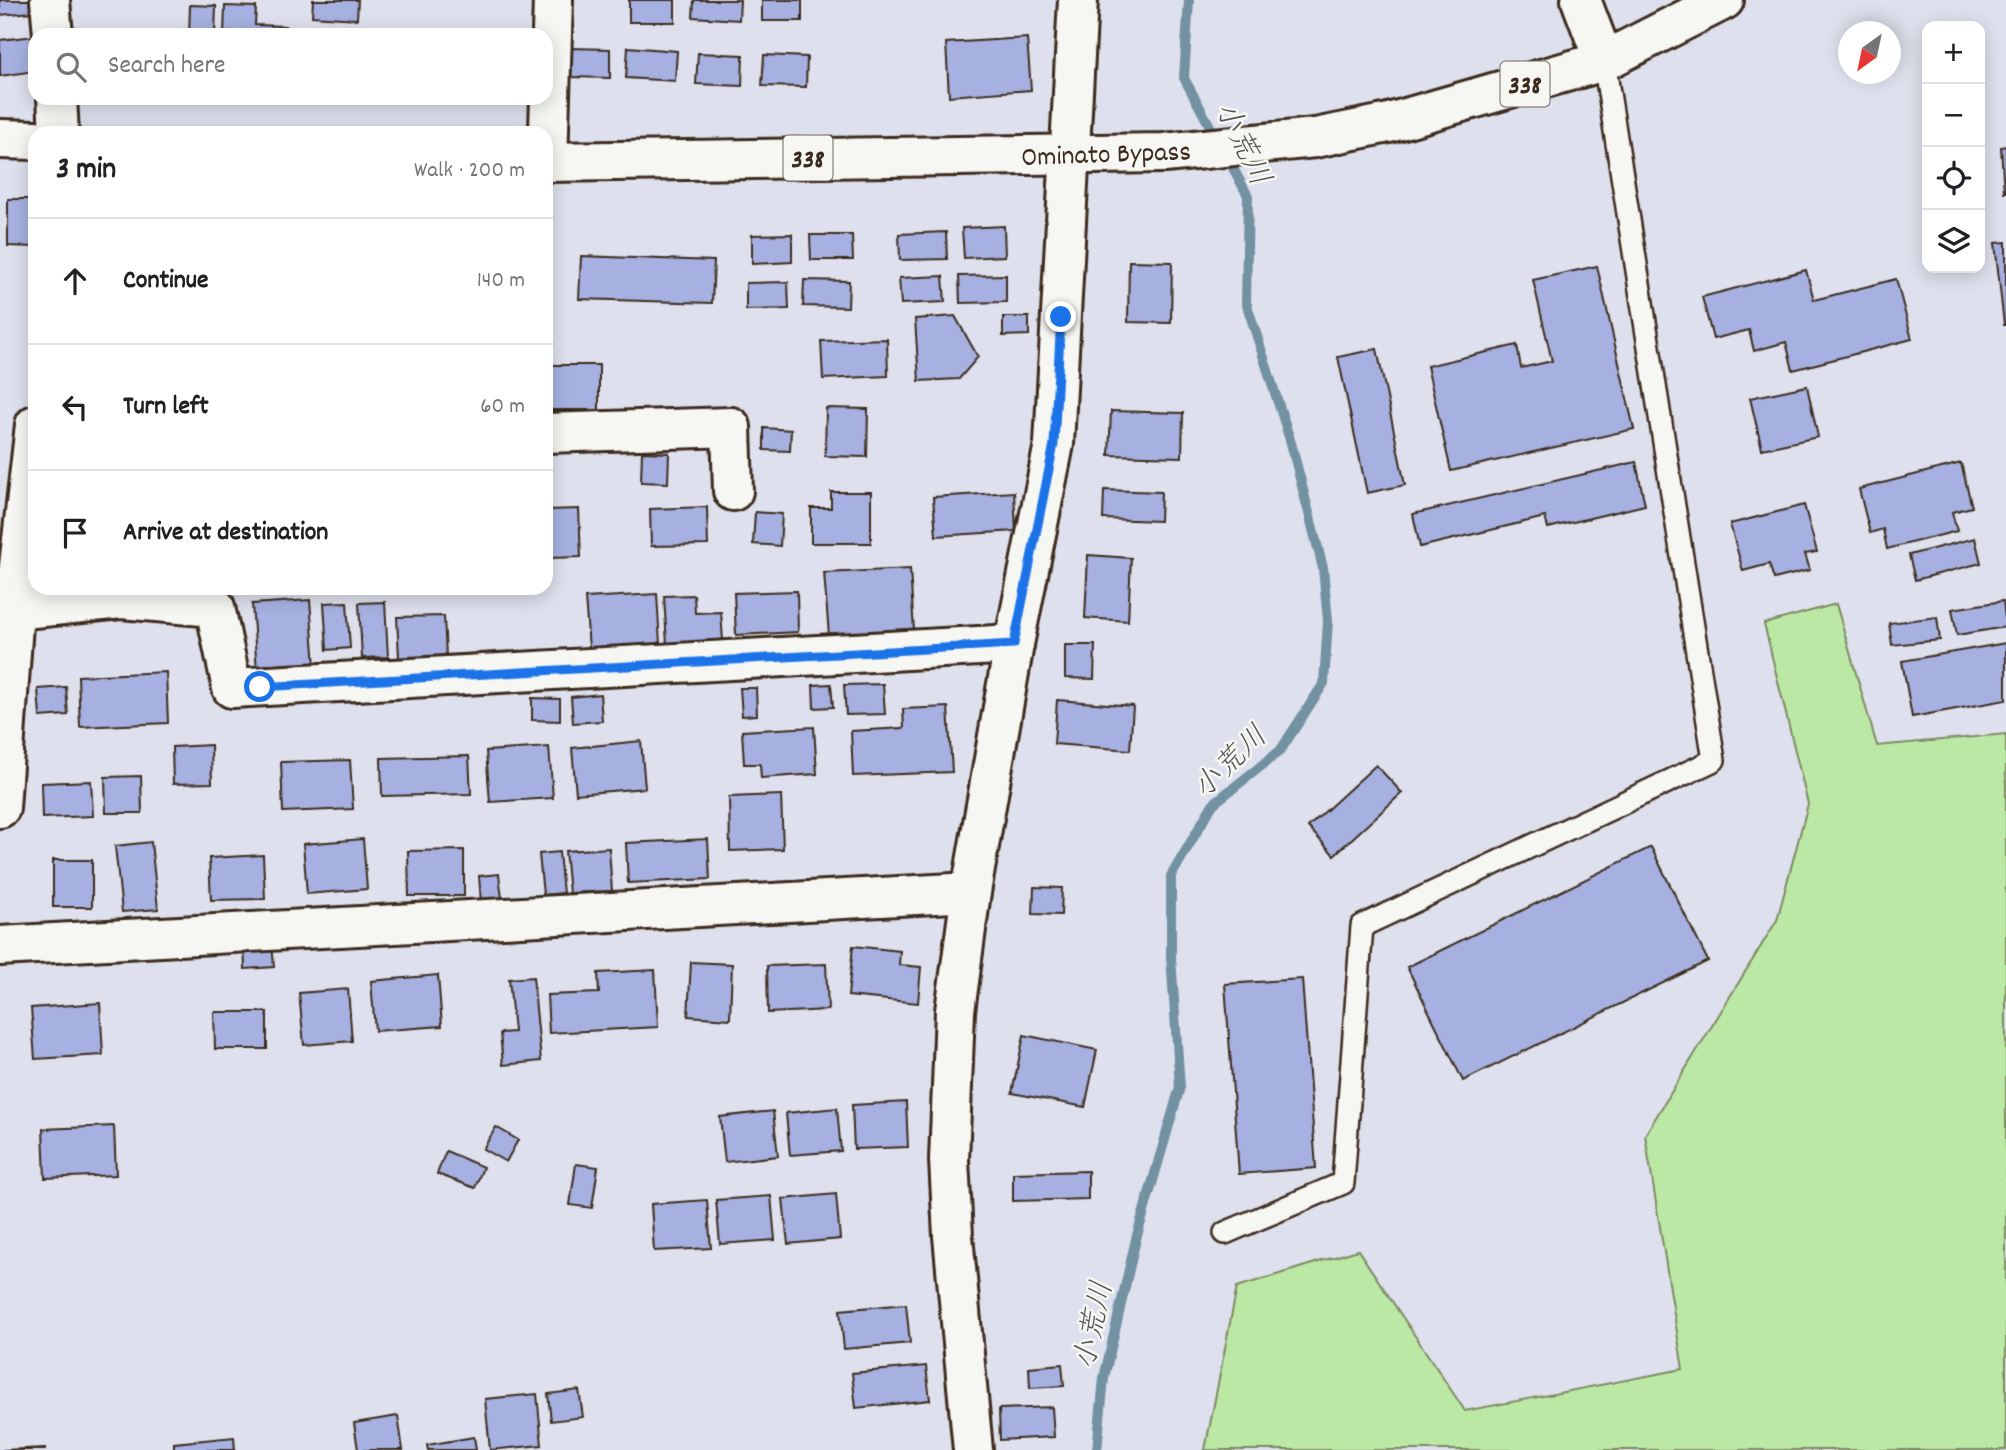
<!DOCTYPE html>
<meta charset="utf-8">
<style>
body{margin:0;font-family:Dekko,"Klee One",sans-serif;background:#f6f6f6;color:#202124}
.controls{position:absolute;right:21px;top:21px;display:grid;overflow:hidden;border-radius:14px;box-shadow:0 4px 18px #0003}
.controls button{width:63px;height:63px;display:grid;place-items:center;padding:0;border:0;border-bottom:2px solid #e0e0e0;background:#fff;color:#202124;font:35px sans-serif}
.compass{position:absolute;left:1838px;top:21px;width:63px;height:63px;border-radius:50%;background:#fff;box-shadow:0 4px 18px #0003;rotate:213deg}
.stop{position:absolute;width:21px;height:21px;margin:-16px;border:5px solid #1a73e8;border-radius:50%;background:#fff}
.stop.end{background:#1a73e8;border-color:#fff;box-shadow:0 2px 7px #0008}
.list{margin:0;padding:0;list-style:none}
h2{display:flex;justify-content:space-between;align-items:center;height:91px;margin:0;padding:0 28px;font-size:30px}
h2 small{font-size:23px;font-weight:400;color:#757577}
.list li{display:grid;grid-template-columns:46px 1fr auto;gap:21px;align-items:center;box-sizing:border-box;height:126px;padding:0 28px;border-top:2px solid #e0e0e0}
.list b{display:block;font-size:26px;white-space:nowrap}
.list em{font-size:23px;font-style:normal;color:#757577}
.icon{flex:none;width:38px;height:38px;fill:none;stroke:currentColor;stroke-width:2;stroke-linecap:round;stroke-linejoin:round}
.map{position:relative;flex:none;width:2006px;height:1450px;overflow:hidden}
.search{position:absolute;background:#fff;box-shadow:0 4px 18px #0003;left:28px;top:28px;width:525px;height:77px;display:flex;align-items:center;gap:18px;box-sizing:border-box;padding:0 24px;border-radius:21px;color:#757577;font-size:26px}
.panel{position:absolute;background:#fff;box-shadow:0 4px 18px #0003;left:28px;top:126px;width:525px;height:469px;border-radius:21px}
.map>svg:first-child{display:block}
.green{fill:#bce8a5;stroke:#7c8962;stroke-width:2}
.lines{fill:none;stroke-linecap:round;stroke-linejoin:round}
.stream{stroke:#7291a1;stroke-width:10}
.building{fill:#a6b1e1;stroke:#3b2a1e;stroke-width:2}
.lane-casing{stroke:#3b2a1e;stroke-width:26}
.street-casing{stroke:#3b2a1e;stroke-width:44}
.secondary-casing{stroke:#3b2a1e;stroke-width:44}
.highway-casing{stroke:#3b2a1e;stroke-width:44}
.lane{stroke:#f6f6f2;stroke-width:21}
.street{stroke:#f6f6f2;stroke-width:38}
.secondary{stroke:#f6f6f2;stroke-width:38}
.highway{stroke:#f6f6f2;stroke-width:38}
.route{stroke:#1a73e8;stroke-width:9}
.labels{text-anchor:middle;stroke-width:5;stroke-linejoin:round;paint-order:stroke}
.shield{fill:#f6f6f2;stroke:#73675e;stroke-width:2}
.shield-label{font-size:26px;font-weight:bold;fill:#3b2a1e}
.street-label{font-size:28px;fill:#3b2a1e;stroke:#f6f6f2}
.water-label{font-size:30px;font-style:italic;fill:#525554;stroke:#f6f6f2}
</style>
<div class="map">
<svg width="2006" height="1450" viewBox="0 0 2006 1450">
<rect width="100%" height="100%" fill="#dee1ed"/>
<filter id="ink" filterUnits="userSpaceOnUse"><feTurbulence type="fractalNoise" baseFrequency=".0143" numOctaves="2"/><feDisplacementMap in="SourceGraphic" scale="14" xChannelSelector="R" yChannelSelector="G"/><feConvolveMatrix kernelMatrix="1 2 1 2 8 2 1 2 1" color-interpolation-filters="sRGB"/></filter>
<g filter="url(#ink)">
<!-- green -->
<polygon class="green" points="1836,604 1877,746 2006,734 2006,1450 1205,1450 1237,1287 1358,1250 1465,1411 1683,1369 1645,1135 1777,920 1808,804 1764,624"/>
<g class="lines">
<!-- stream -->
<g class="stream">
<polyline points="1189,0 1184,78 1218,141"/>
<polyline points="1097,1450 1104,1378 1136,1239 1180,1087 1171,957 1171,876 1213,804 1280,751 1324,683 1328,621 1323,568 1291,443 1246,302 1248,196 1226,155"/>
</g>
</g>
<!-- building -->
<g class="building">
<polygon points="0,0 30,0 32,12 0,15"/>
<polygon points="313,0 358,0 357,19 312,16"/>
<rect x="629" y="0" width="46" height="22"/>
<polygon points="694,0 740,0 739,20 693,17"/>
<rect x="762" y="0" width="40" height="21"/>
<polygon points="190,5 216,6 215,35 189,35"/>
<polygon points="225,6 256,7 255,25 285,26 285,35 224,35"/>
<polygon points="35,36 35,71 0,76 0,40"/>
<polygon points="1027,38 1031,90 949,96 946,43"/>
<polygon points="628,47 677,51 675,81 626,78"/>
<polygon points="570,48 610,49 610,78 569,77"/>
<polygon points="698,53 743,55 742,86 696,84"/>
<polygon points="764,55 807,57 806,87 762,86"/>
<polygon points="2006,146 2006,192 2004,192 2001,147"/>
<polygon points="8,199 35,199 35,247 8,246"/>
<polygon points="1004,226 1005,256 964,258 962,228"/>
<polygon points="946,232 947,259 900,260 899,234"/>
<polygon points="792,234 792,262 752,264 752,235"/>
<polygon points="810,235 852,235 853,260 811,260"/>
<polygon points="2006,242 2006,325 2004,325 1995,243"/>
<polygon points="581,256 714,261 712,303 579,299"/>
<polygon points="1129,261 1172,262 1171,323 1128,322"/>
<polygon points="1597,266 1634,429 1451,471 1427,366 1517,345 1521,368 1552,361 1533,280"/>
<polygon points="1806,270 1814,300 1896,279 1912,339 1793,370 1786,342 1754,351 1749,330 1713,339 1702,297"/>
<polygon points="1006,275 1006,302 960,303 959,276"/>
<polygon points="943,276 945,302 901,304 899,278"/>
<polygon points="804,280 849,281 848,307 803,306"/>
<polygon points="788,282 789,309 746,310 746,283"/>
<polygon points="955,316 978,357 959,379 919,381 915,319"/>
<polygon points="1003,317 1029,317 1029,335 1003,336"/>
<polygon points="887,339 888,376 823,379 821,341"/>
<polygon points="1377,349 1405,485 1367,493 1338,357"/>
<rect x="546" y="365" width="53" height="45"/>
<polygon points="1807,386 1818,437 1762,449 1750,398"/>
<polygon points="826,408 868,409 867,457 825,456"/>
<polygon points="1111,411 1183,413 1182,457 1109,455"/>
<polygon points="764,428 791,430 790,451 764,450"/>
<polygon points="642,452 669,453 668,483 641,482"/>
<polygon points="1636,462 1645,505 1548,528 1545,517 1420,547 1413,514"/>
<polygon points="1961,463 1972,507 1952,512 1957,531 1887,549 1883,529 1870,533 1859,489"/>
<polygon points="1104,490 1161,492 1160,521 1103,519"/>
<polygon points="831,492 871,492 871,543 811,543 811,508 831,508"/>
<polygon points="1014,492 1016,531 936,536 933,497"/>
<polygon points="1804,505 1817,552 1805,554 1810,570 1774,579 1769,564 1743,571 1730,524"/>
<polygon points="707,507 708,545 651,546 650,509"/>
<polygon points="579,509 581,557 548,558 549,570 546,570 546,510"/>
<polygon points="755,512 782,514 780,546 753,544"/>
<polygon points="1975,538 1981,563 1915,580 1909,555"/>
<polygon points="1088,555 1131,558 1128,621 1085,618"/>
<polygon points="910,569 914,631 829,636 824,573"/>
<polygon points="797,591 798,632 736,635 734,593"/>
<polygon points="657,594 660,644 589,648 585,598"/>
<polygon points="694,595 695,613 721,612 723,641 667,645 664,596"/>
<polygon points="310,600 315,666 257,671 252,604"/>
<polygon points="2003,601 2006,627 1957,635 1952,609"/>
<polygon points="347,602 350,648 327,650 324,603"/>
<polygon points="385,602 388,657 362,658 359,603"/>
<polygon points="444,616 446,656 399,658 397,617"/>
<polygon points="1937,617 1940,640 1892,645 1889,623"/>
<polygon points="2006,643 2006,700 1912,717 1902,661"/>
<polygon points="1065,645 1095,645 1094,679 1065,678"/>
<polygon points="166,672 168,723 80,727 78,676"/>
<polygon points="831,684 833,707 814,708 813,685"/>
<polygon points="883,684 885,714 846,715 844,685"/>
<polygon points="66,687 68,715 40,717 38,689"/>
<polygon points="740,688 756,688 757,715 742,716"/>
<polygon points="600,694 602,721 573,723 571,697"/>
<polygon points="532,698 560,699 560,721 532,720"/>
<polygon points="1057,700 1133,706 1130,750 1054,744"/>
<polygon points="948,707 952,772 853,776 851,731 904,728 903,709"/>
<polygon points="814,727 817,774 761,778 760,764 744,764 742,731"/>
<polygon points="641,741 645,788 576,794 572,748"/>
<polygon points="211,745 212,783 173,784 172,747"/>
<polygon points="549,747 553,798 490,802 486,751"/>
<polygon points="469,756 471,794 382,796 381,758"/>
<polygon points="350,760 353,809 283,812 281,762"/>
<polygon points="1376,765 1402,793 1334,855 1308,827"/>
<polygon points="141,776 142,813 106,813 105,777"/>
<polygon points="91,781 93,816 42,818 41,783"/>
<polygon points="781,795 783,849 730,851 729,797"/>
<polygon points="363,839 367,889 307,894 303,844"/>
<polygon points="708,839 710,879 628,883 626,843"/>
<polygon points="151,842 158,909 122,912 115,846"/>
<polygon points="1651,847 1708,961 1463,1081 1407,967"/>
<polygon points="609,848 612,891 569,893 565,851"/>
<polygon points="464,850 464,896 409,896 408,851"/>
<polygon points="559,852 563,893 543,895 539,854"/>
<polygon points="263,855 265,899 211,900 209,858"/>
<rect x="53" y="860" width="39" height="47"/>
<polygon points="499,874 502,899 481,902 479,876"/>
<polygon points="1034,887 1062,888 1061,915 1033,914"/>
<polygon points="272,943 274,967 245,969 244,944"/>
<polygon points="853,946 900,951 899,965 921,967 918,1003 848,996"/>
<polygon points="691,962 732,964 730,1019 688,1016"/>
<polygon points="826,964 828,1010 768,1013 767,966"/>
<polygon points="655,970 658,1027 549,1033 547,995 599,993 598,973"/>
<polygon points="438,975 442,1026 375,1031 371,981"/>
<polygon points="533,977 541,1061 503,1065 500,1033 514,1032 509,979"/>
<polygon points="1302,979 1316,1168 1239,1174 1225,984"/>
<polygon points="348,989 352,1041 304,1045 299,993"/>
<polygon points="100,1003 103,1055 35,1059 31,1008"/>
<polygon points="214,1012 267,1012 267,1049 215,1049"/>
<polygon points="1024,1035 1097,1050 1085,1107 1012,1093"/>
<polygon points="906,1102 908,1147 854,1149 852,1105"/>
<polygon points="837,1108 841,1151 790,1155 786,1113"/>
<polygon points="773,1111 778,1156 725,1162 720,1117"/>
<polygon points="114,1126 116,1175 45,1178 43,1129"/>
<polygon points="496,1127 518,1140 506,1162 483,1149"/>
<polygon points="446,1151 483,1167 475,1188 437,1174"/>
<polygon points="576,1164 598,1167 592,1208 570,1205"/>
<polygon points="1088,1171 1088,1199 1013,1201 1013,1173"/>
<polygon points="836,1194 840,1239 788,1244 783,1199"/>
<polygon points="771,1196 775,1240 720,1244 716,1200"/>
<polygon points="707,1200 711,1248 654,1251 651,1204"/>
<polygon points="906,1304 910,1343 844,1349 840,1310"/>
<polygon points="1062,1364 1064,1386 1030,1388 1029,1367"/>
<polygon points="926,1366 930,1400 856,1408 852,1373"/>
<polygon points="579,1390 583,1417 551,1421 548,1394"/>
<polygon points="537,1394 542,1445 490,1450 485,1399"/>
<polygon points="1052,1407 1054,1437 1000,1440 999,1409"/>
<polygon points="398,1416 403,1450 358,1450 354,1423"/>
<polygon points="234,1437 235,1450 174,1450 174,1443"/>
<polygon points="474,1437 476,1450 428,1450 427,1445"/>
<polygon points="45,1448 45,1450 2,1450"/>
</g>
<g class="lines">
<defs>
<polyline id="lane" points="1225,1233 1343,1183 1362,926 1714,760 1604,61"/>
<g id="street">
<polyline points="50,0 53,35"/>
<polyline points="1581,0 1604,61"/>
<polyline points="57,98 59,133"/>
<polyline points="548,162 553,0"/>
<polyline points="546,433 731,427 733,491"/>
<polyline points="14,610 121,599 215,607 232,688 1014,644"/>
<polyline points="0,808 14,610 35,425"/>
<polyline points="0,946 971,892"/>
</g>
<polyline id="secondary" points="973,1450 953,1236 949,1160 955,1011 971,892 1014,644 1054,444 1078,0"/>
<g id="highway">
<polyline points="0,139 35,140"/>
<polyline points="546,162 1164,153 1315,138 1389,123 1604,61 1724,0"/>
</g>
</defs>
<!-- lane casing -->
<use href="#lane" class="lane-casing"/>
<!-- street casing -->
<use href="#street" class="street-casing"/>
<!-- secondary casing -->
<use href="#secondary" class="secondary-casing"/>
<!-- highway casing -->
<use href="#highway" class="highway-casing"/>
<!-- lane -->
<use href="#lane" class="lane"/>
<!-- street -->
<use href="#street" class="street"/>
<!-- secondary -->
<use href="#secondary" class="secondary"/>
<!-- highway -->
<use href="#highway" class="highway"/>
</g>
</g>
<g class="lines" filter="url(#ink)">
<!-- route -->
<polyline class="route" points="260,687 1014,644 1054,444 1061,317"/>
</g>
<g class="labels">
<!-- shield labels -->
<g class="shield">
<rect x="1500.5" y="61.5" width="49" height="45" rx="5"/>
<rect x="783.5" y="135.5" width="49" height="45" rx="5"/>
</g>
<g class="shield-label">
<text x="1525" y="93">338</text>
<text x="808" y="167">338</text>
</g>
<!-- street labels -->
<g class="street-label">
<text transform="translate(1106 152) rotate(-2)" y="10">Ominato Bypass</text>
</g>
<!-- water labels -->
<g class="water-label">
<text transform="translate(1244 143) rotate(64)" y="10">小荒川</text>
<text transform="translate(1229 761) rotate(-44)" y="10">小荒川</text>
<text transform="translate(1092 1325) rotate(-78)" y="10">小荒川</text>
</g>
</g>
</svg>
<div class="controls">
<button>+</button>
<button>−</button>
<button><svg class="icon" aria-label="locate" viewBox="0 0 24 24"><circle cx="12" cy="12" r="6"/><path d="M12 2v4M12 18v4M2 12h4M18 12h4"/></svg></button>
<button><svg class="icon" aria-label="layers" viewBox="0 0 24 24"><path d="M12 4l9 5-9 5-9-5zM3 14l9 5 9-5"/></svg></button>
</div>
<svg class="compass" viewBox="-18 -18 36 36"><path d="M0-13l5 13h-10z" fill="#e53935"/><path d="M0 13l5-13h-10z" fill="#757577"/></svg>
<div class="stop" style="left:260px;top:687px"></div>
<div class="stop end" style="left:1061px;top:317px"></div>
<div class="search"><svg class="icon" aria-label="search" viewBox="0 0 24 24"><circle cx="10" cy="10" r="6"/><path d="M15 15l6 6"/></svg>Search here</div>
<section class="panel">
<h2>3 min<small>Walk · 200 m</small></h2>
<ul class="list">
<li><svg class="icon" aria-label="ahead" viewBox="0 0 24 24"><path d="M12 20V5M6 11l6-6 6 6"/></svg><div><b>Continue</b></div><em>140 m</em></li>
<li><svg class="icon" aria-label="left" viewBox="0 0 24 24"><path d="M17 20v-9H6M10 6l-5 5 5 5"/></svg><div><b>Turn left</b></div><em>60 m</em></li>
<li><svg class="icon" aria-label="arrive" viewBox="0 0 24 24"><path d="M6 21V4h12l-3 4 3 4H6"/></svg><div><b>Arrive at destination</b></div></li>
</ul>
</section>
</div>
